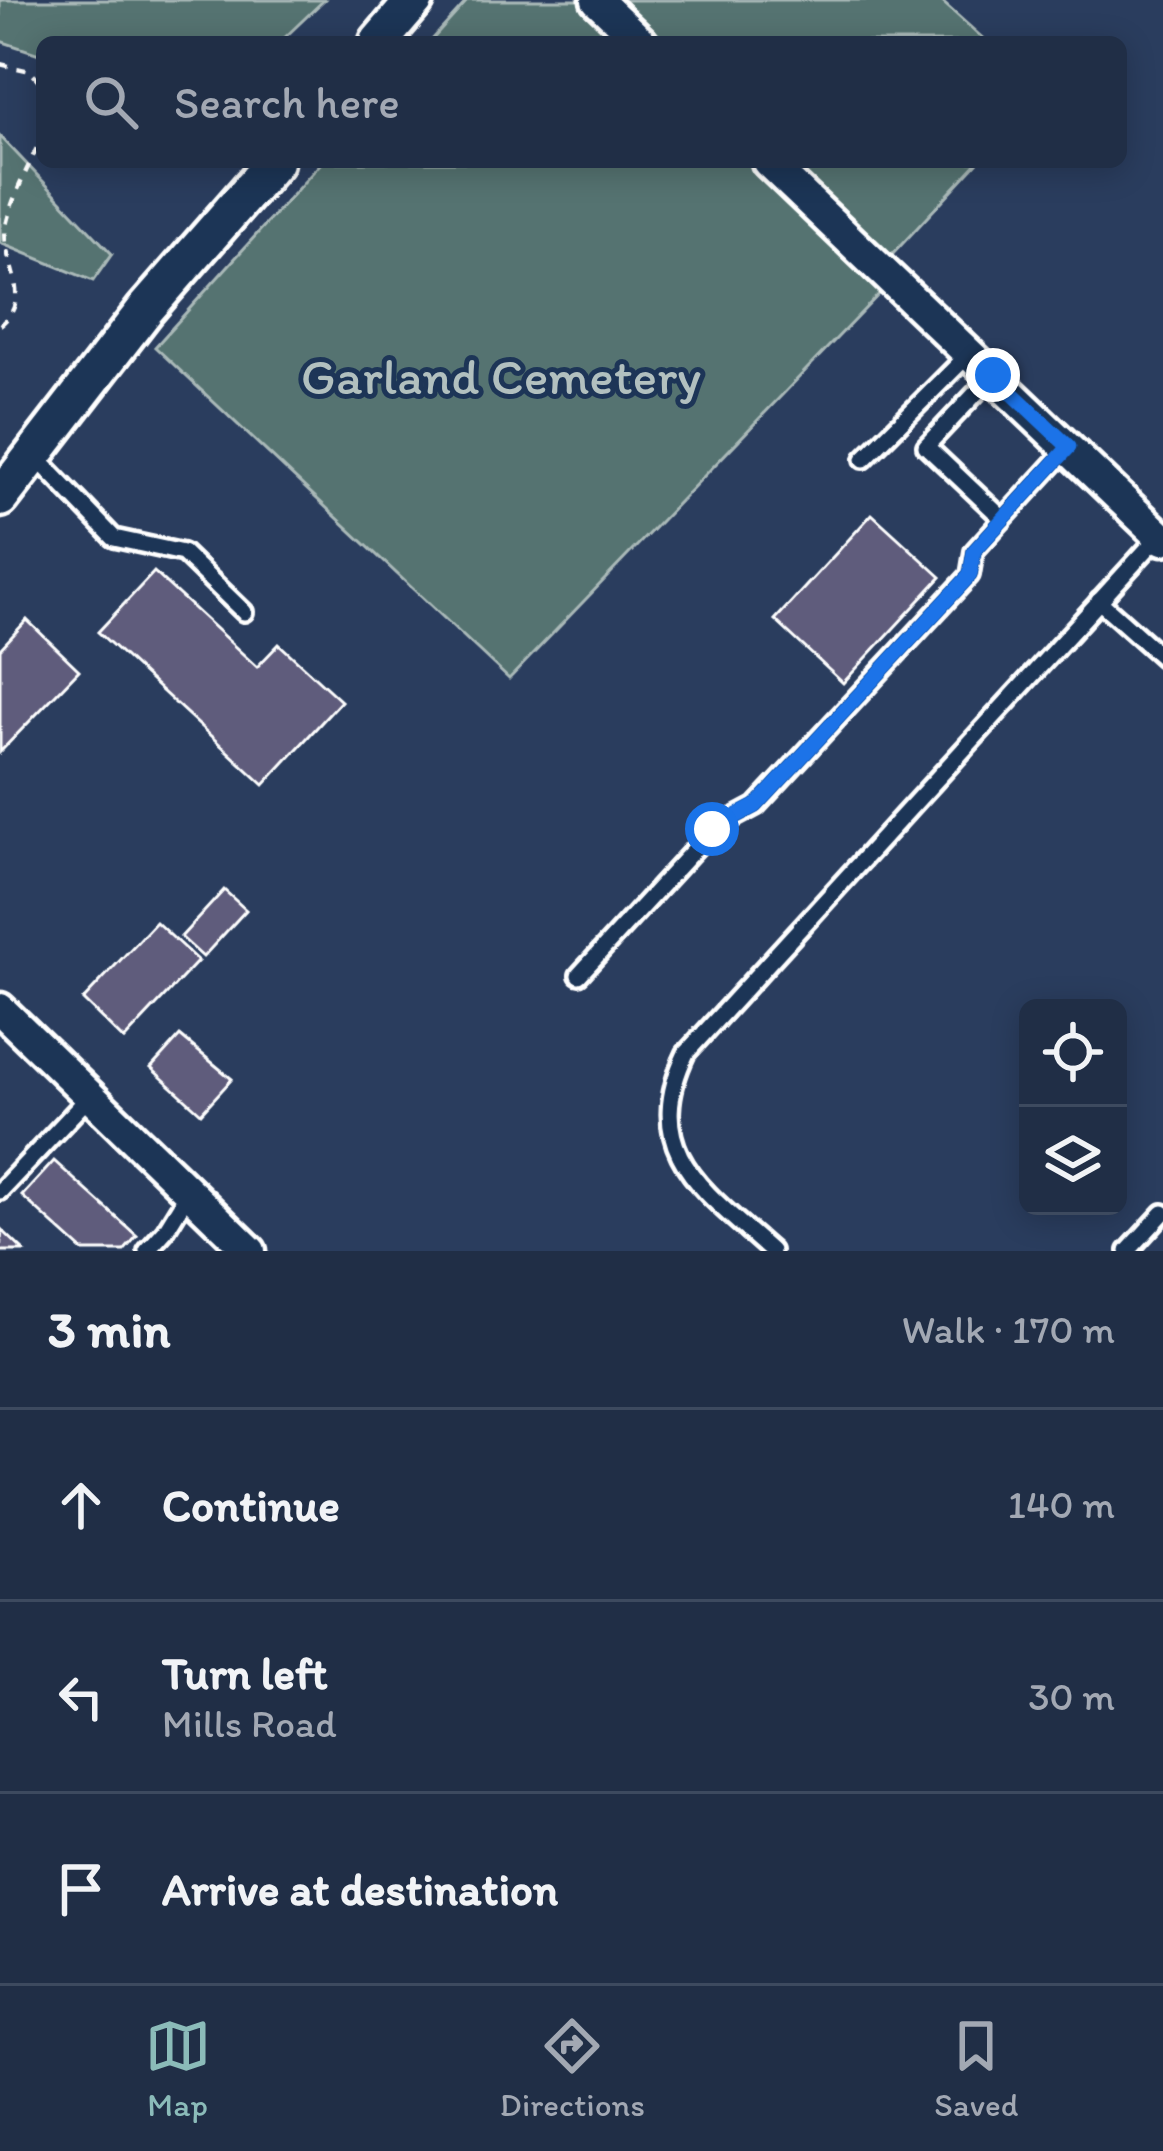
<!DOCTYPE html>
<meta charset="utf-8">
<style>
body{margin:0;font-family:Itim,sans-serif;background:#28364d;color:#f1f3f6}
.controls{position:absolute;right:36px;bottom:36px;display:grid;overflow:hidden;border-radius:18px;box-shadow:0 6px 30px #0003}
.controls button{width:108px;height:108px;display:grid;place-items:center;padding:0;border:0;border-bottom:3px solid #3d4a5f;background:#202e46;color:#f1f3f6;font:60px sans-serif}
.stop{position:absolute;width:36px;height:36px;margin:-27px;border:9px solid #1a73e8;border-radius:50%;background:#fff}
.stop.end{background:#1a73e8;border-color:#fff;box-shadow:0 3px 12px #0008}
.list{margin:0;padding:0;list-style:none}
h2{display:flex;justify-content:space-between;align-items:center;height:156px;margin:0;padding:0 48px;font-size:51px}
h2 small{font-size:39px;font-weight:400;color:#a2a8b3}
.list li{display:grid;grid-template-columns:78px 1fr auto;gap:36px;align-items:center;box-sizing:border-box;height:192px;padding:0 48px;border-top:3px solid #3d4a5f}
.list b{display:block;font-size:45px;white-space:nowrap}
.list p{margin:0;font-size:39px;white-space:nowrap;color:#a2a8b3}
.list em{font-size:39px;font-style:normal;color:#a2a8b3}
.icon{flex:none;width:66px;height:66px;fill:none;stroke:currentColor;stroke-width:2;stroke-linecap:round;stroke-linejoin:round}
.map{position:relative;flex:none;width:1163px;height:1251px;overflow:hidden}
.search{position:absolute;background:#202e46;box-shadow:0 6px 30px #0003;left:36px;right:36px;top:36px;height:132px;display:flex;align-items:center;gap:30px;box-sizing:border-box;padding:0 42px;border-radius:18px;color:#a2a8b3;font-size:45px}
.sheet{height:732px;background:#202e46}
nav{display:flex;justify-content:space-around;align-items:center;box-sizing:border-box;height:168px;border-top:3px solid #3d4a5f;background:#202e46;font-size:33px;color:#a2a8b3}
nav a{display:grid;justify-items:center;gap:6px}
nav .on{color:#8bbbb9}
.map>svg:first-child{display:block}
.green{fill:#557371;stroke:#aab9b8;stroke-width:3}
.building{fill:#5e5c7b;stroke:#fff;stroke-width:3}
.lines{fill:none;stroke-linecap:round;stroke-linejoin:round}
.service-casing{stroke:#fff;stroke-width:24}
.minor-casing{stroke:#fff;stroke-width:39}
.tertiary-casing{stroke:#fff;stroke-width:45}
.path{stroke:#fff;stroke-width:4.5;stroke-dasharray:9 9;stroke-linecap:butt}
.service{stroke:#1d3557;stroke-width:15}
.minor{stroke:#1d3557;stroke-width:30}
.tertiary{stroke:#1d3557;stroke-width:36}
.route{stroke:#1a73e8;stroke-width:15}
.labels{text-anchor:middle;stroke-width:10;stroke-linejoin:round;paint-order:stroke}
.park-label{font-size:51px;fill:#b2c0bf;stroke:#1d3557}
</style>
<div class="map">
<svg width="1163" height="1251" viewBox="0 0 1163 1251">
<rect width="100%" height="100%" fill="#2a3d5e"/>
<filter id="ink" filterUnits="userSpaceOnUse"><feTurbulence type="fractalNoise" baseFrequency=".00833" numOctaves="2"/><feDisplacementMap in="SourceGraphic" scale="24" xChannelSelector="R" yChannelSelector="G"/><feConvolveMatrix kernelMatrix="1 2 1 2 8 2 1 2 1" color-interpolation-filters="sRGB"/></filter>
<g filter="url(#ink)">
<!-- green -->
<g class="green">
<polygon points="0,0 324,0 280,42 42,42 42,55 0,41"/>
<polygon points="468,0 581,0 625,42 430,42"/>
<polygon points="623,0 940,0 987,42 666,42"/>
<polygon points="0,136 112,254 93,281 0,243"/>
<polygon points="322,162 751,162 884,289 509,679 155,347"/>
<polygon points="791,162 978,162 890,257"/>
</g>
<!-- building -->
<g class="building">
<polygon points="872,514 941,577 843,683 775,620"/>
<polygon points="154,572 257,667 279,644 341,701 264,785 98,632"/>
<polygon points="27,620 79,670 0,752 0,649"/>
<polygon points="224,890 246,910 203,957 181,937"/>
<polygon points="156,922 198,961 124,1040 83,1000"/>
<polygon points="180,1036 232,1079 201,1113 151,1068"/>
<polygon points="54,1161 137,1236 124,1251 83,1251 22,1196"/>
<polygon points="2,1230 24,1251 0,1251"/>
</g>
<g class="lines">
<defs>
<g id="service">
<polyline points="993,375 926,446 1003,519 1069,447"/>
<polyline points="34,455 114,538 183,553 244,612"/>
<polyline points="864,459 970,353"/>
<polyline points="1099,601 1163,658"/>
<polyline points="579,975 713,829 756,806 970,575 974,551 1003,519"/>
<polyline points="0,1191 90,1096"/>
<polyline points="147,1251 165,1231 189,1192"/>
<path d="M771 1251C705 1191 639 1152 686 1053L1160 535"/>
<polyline points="1128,1251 1163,1213"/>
</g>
<g id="minor">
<polyline points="597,0 641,42"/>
<polyline points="768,162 1163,539"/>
<polyline points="0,1009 250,1251"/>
</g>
<g id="tertiary">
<polyline points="379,42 415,0"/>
<polyline points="0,498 145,310 274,162"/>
</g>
</defs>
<!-- service casing -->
<use href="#service" class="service-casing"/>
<!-- minor casing -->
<use href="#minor" class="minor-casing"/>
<!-- tertiary casing -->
<use href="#tertiary" class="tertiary-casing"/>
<!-- path -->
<g class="path">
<polyline points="0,64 30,71 42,84"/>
<path d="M0 325C36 297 0 262 6 226 12 196 30 165 42 136"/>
</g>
<!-- service -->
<use href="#service" class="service"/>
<!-- minor -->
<use href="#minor" class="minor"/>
<!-- tertiary -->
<use href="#tertiary" class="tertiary"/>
</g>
</g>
<g class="lines" filter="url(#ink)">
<!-- route -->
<polyline class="route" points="712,829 756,806 970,575 974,551 1069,447 993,375"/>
</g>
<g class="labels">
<!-- park labels -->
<g class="park-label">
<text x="501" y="394">Garland Cemetery</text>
</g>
</g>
</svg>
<div class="controls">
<button><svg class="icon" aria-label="locate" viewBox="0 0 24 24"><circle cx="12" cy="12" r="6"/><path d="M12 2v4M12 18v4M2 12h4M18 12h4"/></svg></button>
<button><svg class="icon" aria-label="layers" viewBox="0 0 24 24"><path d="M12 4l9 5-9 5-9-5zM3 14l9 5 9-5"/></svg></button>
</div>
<div class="stop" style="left:712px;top:829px"></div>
<div class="stop end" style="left:993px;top:375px"></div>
<div class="search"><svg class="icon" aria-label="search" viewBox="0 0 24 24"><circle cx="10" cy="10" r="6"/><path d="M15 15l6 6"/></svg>Search here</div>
</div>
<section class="sheet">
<h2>3 min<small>Walk · 170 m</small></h2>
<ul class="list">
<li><svg class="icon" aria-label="ahead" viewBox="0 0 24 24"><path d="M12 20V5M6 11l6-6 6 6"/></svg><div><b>Continue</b></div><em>140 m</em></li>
<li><svg class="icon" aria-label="left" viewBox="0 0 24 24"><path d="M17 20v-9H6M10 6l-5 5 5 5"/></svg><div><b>Turn left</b><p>Mills Road</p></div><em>30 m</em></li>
<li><svg class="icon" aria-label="arrive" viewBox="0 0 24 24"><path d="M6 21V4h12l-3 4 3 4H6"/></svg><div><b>Arrive at destination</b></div></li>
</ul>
</section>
<nav>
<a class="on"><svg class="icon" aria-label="map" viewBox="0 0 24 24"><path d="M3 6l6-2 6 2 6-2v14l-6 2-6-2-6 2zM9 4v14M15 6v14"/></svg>Map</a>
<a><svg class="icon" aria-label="directions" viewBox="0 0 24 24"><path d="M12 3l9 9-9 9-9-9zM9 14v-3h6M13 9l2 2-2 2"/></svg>Directions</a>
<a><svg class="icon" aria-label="saved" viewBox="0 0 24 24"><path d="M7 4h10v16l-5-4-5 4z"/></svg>Saved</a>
</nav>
